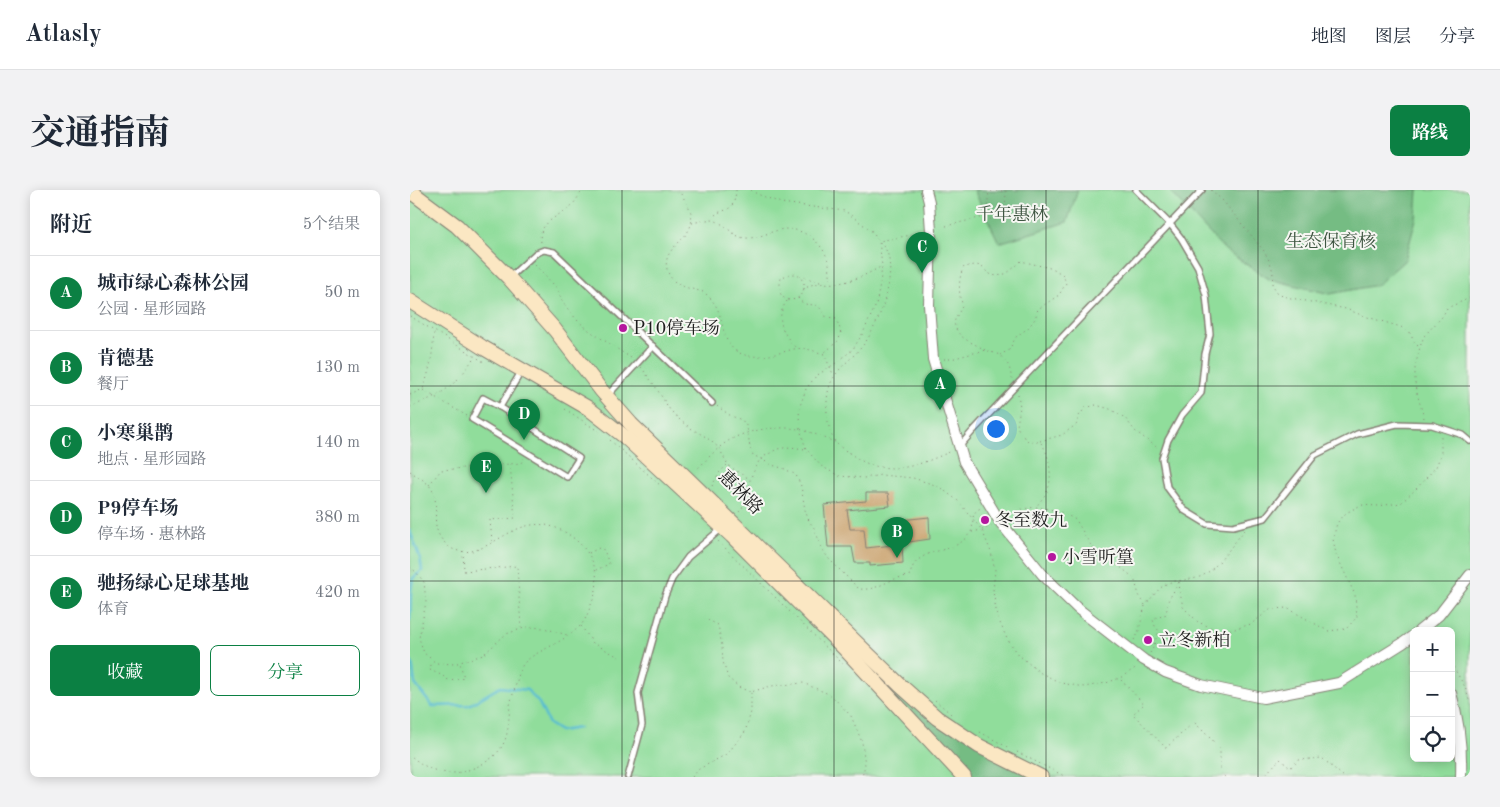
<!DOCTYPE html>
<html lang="zh">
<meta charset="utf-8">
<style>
body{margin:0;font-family:"Old Standard TT","Noto Serif SC",serif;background:#f2f2f3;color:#1f2937}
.controls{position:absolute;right:15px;bottom:15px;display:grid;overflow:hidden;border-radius:8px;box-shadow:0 2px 12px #0003}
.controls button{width:45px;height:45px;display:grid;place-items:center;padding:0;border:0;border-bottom:1px solid #e0e1e3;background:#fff;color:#1f2937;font:25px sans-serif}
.you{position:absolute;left:585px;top:238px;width:18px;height:18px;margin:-12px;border:4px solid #fff;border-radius:50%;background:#1a73e8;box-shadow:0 0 0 8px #1a73e833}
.badge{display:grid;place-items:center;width:32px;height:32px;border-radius:50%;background:#0b8043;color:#fff;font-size:16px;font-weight:700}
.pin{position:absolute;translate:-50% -41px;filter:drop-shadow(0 1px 2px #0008)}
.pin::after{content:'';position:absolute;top:26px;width:18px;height:15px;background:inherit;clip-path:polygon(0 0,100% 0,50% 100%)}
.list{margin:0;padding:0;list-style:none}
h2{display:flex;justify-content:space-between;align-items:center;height:65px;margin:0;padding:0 20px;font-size:21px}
h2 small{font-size:16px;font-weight:400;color:#747a83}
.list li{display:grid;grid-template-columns:32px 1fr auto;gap:15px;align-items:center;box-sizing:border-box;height:75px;padding:0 20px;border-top:1px solid #e0e1e3}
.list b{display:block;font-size:19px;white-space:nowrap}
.list p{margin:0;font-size:16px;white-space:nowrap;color:#747a83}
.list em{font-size:16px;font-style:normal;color:#747a83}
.actions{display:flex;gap:10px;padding:15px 20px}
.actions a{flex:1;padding:11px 0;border:1px solid #0b8043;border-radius:8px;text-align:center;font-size:18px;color:#0b8043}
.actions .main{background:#0b8043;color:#fff}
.icon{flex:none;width:28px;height:28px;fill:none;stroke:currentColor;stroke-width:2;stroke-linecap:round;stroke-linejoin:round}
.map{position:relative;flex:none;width:1060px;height:587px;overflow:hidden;border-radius:8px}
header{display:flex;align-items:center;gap:30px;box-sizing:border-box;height:70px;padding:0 25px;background:#fff;border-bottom:1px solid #e0e1e3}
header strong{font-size:24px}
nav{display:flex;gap:28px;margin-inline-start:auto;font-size:18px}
.intro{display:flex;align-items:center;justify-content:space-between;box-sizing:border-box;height:120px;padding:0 30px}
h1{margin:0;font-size:35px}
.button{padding:12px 22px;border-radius:8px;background:#0b8043;color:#fff;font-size:18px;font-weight:700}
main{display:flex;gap:30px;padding:0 30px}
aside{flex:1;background:#fff;border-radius:8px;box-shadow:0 2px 12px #0003}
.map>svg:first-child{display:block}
.green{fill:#90dd9b;stroke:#567c5c;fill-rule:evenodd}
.forest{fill:#74bc83;stroke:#486c50}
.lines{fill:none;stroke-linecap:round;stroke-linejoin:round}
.stream{stroke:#54bbd2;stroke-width:2.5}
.building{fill:#cda877}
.lane-casing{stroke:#858074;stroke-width:8}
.street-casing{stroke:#858074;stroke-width:12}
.secondary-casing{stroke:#858074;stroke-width:16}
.path{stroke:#858074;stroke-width:1;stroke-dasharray:1 4;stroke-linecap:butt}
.lane{stroke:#fff;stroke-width:5}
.street{stroke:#fff;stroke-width:10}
.secondary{stroke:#fbe7c3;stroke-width:14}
.grid{fill:none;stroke:#1c1c1c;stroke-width:1;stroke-opacity:0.55}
.poi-dot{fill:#b5179e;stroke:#f6f6f2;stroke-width:2}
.labels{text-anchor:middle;stroke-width:4;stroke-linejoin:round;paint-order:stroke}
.park-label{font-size:18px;fill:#3f5642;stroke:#f6f6f2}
.poi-label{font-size:18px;fill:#1c1c1c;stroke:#f6f6f2;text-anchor:start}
.street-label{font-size:18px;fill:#1c1c1c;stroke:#f6f6f2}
</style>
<header>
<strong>Atlasly</strong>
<nav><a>地图</a><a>图层</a><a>分享</a></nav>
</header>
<div class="intro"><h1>交通指南</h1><a class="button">路线</a></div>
<main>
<aside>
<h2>附近<small>5个结果</small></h2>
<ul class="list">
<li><span class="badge">A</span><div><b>城市绿心森林公园</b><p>公园 · 星形园路</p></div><em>50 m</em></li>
<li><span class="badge">B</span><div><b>肯德基</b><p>餐厅</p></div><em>130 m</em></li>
<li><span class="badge">C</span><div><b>小寒巢鹊</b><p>地点 · 星形园路</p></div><em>140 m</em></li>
<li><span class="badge">D</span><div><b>P9停车场</b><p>停车场 · 惠林路</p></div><em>380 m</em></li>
<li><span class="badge">E</span><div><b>驰扬绿心足球基地</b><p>体育</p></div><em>420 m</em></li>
</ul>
<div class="actions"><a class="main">收藏</a><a>分享</a></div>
</aside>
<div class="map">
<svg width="1060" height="587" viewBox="0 0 1060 587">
<rect width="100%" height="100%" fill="#f6f6f2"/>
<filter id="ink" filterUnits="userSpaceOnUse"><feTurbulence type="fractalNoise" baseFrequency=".02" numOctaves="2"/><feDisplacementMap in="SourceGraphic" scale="10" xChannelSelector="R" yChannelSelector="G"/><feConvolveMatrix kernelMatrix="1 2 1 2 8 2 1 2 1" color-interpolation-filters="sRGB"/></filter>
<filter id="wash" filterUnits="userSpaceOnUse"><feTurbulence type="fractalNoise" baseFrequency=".0096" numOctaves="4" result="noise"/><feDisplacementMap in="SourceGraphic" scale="20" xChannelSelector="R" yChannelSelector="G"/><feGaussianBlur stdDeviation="1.12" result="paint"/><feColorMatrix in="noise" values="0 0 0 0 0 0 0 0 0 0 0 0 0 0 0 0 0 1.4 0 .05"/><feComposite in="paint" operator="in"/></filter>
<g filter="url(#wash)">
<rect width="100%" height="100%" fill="#eee5cb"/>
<!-- green -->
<path class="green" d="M0 0H1060V587H0ZM1004 441H1041V568H1004Z"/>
<!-- forest -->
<g class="forest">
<polygon points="564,0 668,0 657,32 589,53"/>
<polygon points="759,0 1008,0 1006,29 995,70 967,95 920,104 859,89 815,60"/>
<polygon points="369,386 470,482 619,587 557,587"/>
</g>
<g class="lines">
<!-- stream -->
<g class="stream">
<polyline points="0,341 10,368 12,381 3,388 1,401 0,430"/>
<polyline points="0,471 2,473 5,494 22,516 59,515 90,497 117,500 129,513 139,534 150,541 169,538"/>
</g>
</g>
<g id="blocks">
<!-- building -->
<polygon class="building" points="456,303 478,303 480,316 437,320 440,339 454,339 456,358 483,355 482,331 519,327 520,349 492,353 493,373 460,376 460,373 445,373 442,357 418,357 414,315 456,311"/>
</g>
</g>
<g filter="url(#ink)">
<use href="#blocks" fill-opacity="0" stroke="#858074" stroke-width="1"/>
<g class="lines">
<defs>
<g id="lane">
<polyline points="726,0 760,34 771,48 788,77 796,105 800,144 795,164 791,203 772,225 758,250 752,268 757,297 774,320 797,334 823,336 855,328 905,265 947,244 987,234 1022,235 1053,245 1060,251"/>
<polyline points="101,86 126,63 134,60 144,62 302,213"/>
<polyline points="197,206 243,156"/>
<polygon points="73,208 90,217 169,268 157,287 62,229"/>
<polyline points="90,217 111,182"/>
<polyline points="549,257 562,242 792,0"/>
<polyline points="218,587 232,535 228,503 255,406 262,389 278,367 312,338"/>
</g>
<g id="street">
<polyline points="516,0 519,12 521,41 519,115 523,169 554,272 590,332 633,385 667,418 734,470 755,482 791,495 853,508 929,493 993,453 1004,445"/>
<polyline points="1009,441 1029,425 1060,385"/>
<path d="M1041 503C1049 530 1052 558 1051 587"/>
</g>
<g id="secondary">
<polyline points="0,1 47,36 99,88 145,140 191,200 221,234 490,495 527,528 569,556 631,587"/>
<polyline points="0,111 72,157 178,218 215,247 322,346 434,458 554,587"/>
</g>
</defs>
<!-- lane casing -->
<use href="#lane" class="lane-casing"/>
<!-- street casing -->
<use href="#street" class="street-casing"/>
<!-- secondary casing -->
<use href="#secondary" class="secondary-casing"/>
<!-- path -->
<g class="path">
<path d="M268 0C273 7 279 15 281 23 287 50 251 55 257 79 261 94 273 97 286 100 289 101 291 101 293 102 297 104 302 110 304 113 317 131 308 157 335 165 343 168 362 165 369 163 374 162 379 160 384 159 394 157 404 161 414 164L424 186"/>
<polyline points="341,0 347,4 371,13 435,21 463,42 469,51 472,76 470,94 466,115 453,143 443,159 429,171 406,186 396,199 390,216 389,226 390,239 396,259 411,276 429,286 454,288 471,285 503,288 528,296 547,310 572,340 581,362 585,380 583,401 587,426 597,449 610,466 629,482 651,493 674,497 696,493 710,488 727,477"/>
<polyline points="801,0 813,11 854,61 860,72 863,82 862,94 867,102 876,107 936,119 954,126 991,137 1000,143 1005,154 1010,157"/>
<polyline points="581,1 595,1"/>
<polyline points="570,28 590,30 595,24 596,0"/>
<path d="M302 29C310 15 324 28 326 0"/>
<path d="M282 33C288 32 296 29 302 30 315 32 322 47 335 48 350 49 363 39 377 39 396 39 415 55 419 74 420 80 420 87 421 93"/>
<polyline points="536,36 569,28 577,20 579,0"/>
<path d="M512 43 469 51C471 54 474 57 476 60 488 84 469 134 454 154 443 169 425 178 419 198 415 212 416 240 426 253 429 256 434 260 438 262 456 275 465 278 487 278 506 277 525 268 542 261"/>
<path d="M131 52C126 34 149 26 160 17 165 13 169 5 173 0"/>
<polyline points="125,75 146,97 153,113 167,130 180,141 221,168"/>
<polyline points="390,86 413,93"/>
<path d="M394 99V93L389 85C382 83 378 84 371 88 370 95 367 105 376 109 381 112 390 108 393 103 393 102 393 100 394 99 395 98 400 96 401 95 410 92 419 94 428 93 444 91 458 84 472 76"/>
<path d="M388 108C398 122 406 106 415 126L426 129 431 141 429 150 414 163"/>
<path d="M377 111C364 128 373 144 386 158"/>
<polyline points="0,126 74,172"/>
<path d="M575 160C565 153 549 150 545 136 542 129 551 122 552 115 552 112 551 109 550 107 549 97 549 85 554 77 559 76 566 74 570 76 574 78 576 82 580 84 592 90 603 79 611 71L644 79 653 85 656 93 649 105 628 119 625 129 618 138 606 147 599 160 590 165"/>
<polyline points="534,169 541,169 575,160 590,165 599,176 602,189"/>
<polyline points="231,177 245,196 260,220 272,232 282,239 296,247 309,258 318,275 329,283 340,289"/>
<polyline points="13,200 57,226"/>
<path d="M608 204 610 217 607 236 610 243 618 251 630 252C639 261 643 286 638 299 636 305 630 311 627 316"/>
<path d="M0 205 13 199C20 181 23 162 24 142"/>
<path d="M307 216 321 226 332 230 337 237 340 257 343 265 362 275 375 279 386 285 391 296 395 320 399 331 405 339 411 357 418 368 449 399C464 400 468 396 480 391 486 388 493 387 500 385 501 381 503 374 507 371 521 358 543 362 556 348 557 346 561 343 561 342 565 332 559 323 571 318"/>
<path d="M0 217C31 205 46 197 64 167"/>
<polyline points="155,219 191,243"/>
<polyline points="1014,228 1005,196 1005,177 1010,157 1014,146 1032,127 1037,118 1060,108"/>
<polyline points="200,250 251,296"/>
<polyline points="630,251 652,245 667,234 669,226 675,218 686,215 700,219 715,228 725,241 749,259"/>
<path d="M0 281C9 288 20 292 24 304 29 322 20 335 33 351 36 354 41 359 45 360 82 372 107 312 158 344 171 353 181 364 185 379 188 390 187 402 182 412 179 420 176 430 170 436 162 444 149 452 139 457 130 462 122 465 114 473 110 478 108 488 106 494 104 502 101 509 100 516 99 525 99 534 97 543 93 564 75 575 55 581 35 587 15 579 0 565"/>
<path d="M285 281C296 271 307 257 320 250 339 239 367 236 388 239 400 241 413 248 425 252"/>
<polyline points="19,295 31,280 111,273 114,268"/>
<polyline points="302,296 309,283 317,275"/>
<polyline points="329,322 339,310 340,289 350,269 367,259 380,257 395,259"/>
<path d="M598 326 612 319 627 317 649 321 666 330 680 354 693 369 709 376 724 388 729 405 735 415C742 408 749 397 758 393 768 389 781 391 792 386 809 377 822 354 835 340"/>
<polyline points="562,342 572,340 582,336"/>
<polyline points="82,351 80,330 105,328 100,274"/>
<polyline points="308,351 433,474"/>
<polyline points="53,361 54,381 107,376 111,438"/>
<polyline points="179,363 189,358 194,360 199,374 186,380"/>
<polyline points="0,377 6,382 14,392 16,412 9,448 14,463 26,473 44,474 73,465 96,444 117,437 134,438 157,445"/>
<polyline points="769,392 770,403 773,417 788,432 807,440 825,439 841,434 861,419 877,418 918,441 936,439 947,427 945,405 926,364 923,349 927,333 936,323 951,315 967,316 991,313 1007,298 1026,277 1031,264 1031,246"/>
<polyline points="298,430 308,435 312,456 313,472 318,488 330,498 341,502 361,496 393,493 421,505 441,526 452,552 455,575 452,587"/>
<polyline points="171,436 183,453 209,467"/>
<polyline points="724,450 728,444 735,416"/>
<path d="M740 463C745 457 745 448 749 441L745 436 743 430 748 426 755 425 757 419 758 411 769 392"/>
<path d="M22 470 20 480C28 484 31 484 38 490L54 488 50 473"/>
<polyline points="1041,473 1055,497 1060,513"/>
<polyline points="711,490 734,514 723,524 756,558 784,532 810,558 810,582 815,587"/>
<polyline points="525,510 541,524"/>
<polyline points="570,542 599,558"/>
<polyline points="607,562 656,587"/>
<polyline points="282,587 289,579 317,564 335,542 341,522 341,503"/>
<polyline points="853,587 870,569 880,578 889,570 912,568 934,587"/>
</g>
<!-- lane -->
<use href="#lane" class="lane"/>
<!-- street -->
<use href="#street" class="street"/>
<!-- secondary -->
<use href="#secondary" class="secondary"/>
</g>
</g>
<!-- grid -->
<path class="grid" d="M212 0V587M424 0V587M636 0V587M848 0V587M0 196H1060M0 391H1060"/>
<!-- markers -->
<g class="poi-dot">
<circle cx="213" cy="138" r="5"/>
<circle cx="575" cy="330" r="5"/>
<circle cx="642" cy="367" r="5"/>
<circle cx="738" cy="450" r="5"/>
</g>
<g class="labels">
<!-- park labels -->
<g class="park-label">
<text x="602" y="30">千年惠林</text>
<text x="921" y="57">生态保育核</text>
</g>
<!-- poi labels -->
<g class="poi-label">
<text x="223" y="144">P10停车场</text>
<text x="585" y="336">冬至数九</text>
<text x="652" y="373">小雪听篁</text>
<text x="748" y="456">立冬新柏</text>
</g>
<!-- street labels -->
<g class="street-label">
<text transform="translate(331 302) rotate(45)" y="6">惠林路</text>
</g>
</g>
</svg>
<div class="controls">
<button>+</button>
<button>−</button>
<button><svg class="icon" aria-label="locate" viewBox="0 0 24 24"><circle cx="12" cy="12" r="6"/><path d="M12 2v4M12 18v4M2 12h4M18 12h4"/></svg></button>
</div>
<div class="you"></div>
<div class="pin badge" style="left:530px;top:220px">A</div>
<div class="pin badge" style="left:487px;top:368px">B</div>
<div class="pin badge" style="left:512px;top:83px">C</div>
<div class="pin badge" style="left:114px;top:250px">D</div>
<div class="pin badge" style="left:76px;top:303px">E</div>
</div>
</main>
